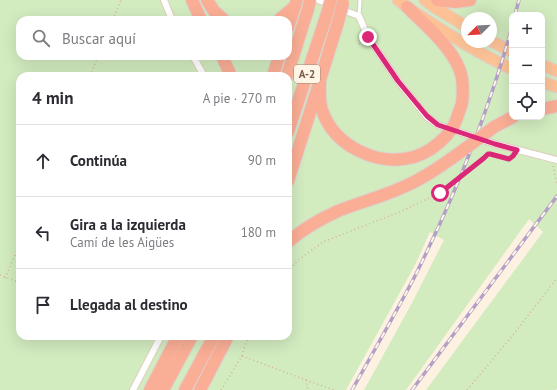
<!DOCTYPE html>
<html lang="es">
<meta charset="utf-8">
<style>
body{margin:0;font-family:"PT Sans",sans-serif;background:#f2f2f3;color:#2b2b33}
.controls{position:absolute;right:12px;top:12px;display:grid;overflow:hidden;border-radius:8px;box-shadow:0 4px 16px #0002}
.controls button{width:36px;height:36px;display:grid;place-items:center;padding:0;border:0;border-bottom:1px solid #e1e1e2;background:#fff;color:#2b2b33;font:20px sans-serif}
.compass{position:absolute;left:461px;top:12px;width:36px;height:36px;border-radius:50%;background:#fff;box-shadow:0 4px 16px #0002;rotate:246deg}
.stop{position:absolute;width:12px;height:12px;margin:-9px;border:3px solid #db2777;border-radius:50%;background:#fff}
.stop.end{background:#db2777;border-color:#fff;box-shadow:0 1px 4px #0008}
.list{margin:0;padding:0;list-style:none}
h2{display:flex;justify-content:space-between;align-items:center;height:52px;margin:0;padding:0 16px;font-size:17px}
h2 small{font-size:13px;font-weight:400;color:#7c7c81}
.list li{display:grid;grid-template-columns:26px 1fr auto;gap:12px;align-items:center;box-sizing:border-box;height:72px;padding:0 16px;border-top:1px solid #e1e1e2}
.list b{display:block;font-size:15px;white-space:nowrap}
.list p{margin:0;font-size:13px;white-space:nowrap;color:#7c7c81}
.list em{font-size:13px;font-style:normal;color:#7c7c81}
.icon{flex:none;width:22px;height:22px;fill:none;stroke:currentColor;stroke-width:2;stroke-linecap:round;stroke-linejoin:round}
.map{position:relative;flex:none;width:557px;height:390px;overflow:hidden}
.search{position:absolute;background:#fff;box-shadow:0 4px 16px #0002;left:16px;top:16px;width:276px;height:44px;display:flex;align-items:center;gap:10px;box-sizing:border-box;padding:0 14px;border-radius:12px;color:#7c7c81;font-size:15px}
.panel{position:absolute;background:#fff;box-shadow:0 4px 16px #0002;left:16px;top:72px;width:276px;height:268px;border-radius:12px}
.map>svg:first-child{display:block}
.green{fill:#d2ebbf;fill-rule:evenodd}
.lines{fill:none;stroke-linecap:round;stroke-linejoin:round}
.service-casing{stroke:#e1cdbd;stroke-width:5}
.minor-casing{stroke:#e1cdbd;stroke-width:8}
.trunk-casing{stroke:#dbd3cf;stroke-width:13}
.motorway-casing{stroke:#dbd3cf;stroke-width:14}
.path{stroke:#d8b29b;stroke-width:1.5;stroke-dasharray:1 3;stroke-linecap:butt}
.service{stroke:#fff;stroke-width:3}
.minor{stroke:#fff;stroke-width:6}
.trunk{stroke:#fcc296;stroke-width:11}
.motorway{stroke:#faae95;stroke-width:12}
.rail-casing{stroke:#b4a0c6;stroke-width:3.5}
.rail{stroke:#fff6e8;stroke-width:2;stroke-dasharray:6;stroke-linecap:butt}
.motorway-bridge-casing{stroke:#dbd3cf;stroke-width:14;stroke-linecap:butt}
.motorway-bridge{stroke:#faae95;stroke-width:12}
.route{stroke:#db2777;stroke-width:5}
.labels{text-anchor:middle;stroke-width:3;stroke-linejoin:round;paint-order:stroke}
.shield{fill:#fff6e8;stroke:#9e8777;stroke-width:1}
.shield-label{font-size:11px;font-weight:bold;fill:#755747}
</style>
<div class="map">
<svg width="557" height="390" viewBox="0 0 557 390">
<rect width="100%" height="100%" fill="#fdf2e1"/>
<!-- green -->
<path class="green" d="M0 0H557V389L555 390H426L543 232 529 219 406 390H364L412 303 444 240 430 232 415 265 346 390H0ZM512 15H542V117H512ZM467 18H491V42H467ZM20 20H288V56H20ZM20 76H288V336H20Z"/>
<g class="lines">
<defs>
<polyline id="service" points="359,16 360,0"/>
<g id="minor">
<polyline points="164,0 172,20"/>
<polyline points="318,0 331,5"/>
<polyline points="340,9 359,16 368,37 398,81 427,117 438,125 495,144 557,160"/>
<polyline points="193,56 204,76"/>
<polyline points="133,390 161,336"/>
</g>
<g id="trunk">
<path d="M398 0 407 7C441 30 475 52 512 69"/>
<polyline points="425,0 434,7 467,27"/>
<polyline points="491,41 512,52"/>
<polyline points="542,65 557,71"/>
<polyline points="542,82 557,87"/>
</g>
<g id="motorway">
<polyline points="192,0 201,20"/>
<polyline points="207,0 214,11 224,20"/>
<polyline points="437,0 455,2 470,0"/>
<path d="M407 7C426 26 457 51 462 78 463 86 463 95 462 103 461 108 458 113 457 118"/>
<polyline points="279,20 294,7"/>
<polyline points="288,27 297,0"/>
<polyline points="222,56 231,76"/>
<polyline points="273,76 279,56"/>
<polyline points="287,76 308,9"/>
<path d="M320 82C320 91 319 102 322 110 334 146 377 167 414 157 427 153 438 145 447 135"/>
<polyline points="542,109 557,106"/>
<polyline points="494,127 513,117"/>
<polyline points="288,132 326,17"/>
<polyline points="288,181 307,122 338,22"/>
<path d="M288 242C303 229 320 219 338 211 358 203 381 197 401 188 425 178 445 163 466 148"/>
<polyline points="150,390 178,336"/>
<polyline points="163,390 192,336"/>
<polyline points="185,390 214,336"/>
<polyline points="200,390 228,336"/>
</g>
</defs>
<!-- service casing -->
<use href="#service" class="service-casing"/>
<!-- minor casing -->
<use href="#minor" class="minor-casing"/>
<!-- trunk casing -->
<use href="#trunk" class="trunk-casing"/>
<!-- motorway casing -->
<use href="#motorway" class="motorway-casing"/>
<!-- path -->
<g class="path">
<polyline points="113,20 121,0"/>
<polyline points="359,44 364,42"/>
<polyline points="90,76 98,56"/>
<polyline points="553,166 557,185"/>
<polyline points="288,272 297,261 323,242 402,211 440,193 488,154 490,154 509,159 513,156 514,155"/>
<polyline points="0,275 20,283"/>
<polyline points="5,278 20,244"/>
<polyline points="242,356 306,380 308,390"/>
<polyline points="306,380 334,390"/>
<polyline points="221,390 242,356 245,345 249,336"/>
<polyline points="467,390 513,335 557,278"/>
</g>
<!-- service -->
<use href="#service" class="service"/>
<!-- minor -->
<use href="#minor" class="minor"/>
<!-- trunk -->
<use href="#trunk" class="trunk"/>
<!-- motorway -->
<use href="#motorway" class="motorway"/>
<defs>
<g id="rail">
<polyline points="515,15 519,0"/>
<path d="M352 390C373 353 394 316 414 278 454 198 488 113 512 27"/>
<polyline points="412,390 557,196"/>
</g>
</defs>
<!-- rail casing -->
<use href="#rail" class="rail-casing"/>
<!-- rail -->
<use href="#rail" class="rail"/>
<defs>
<g id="motorway-bridge">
<polyline points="308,9 310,0"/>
<polyline points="326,17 331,0"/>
<polyline points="338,22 343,3"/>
<polyline points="447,135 454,125 457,118"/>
<polyline points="466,148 494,127"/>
</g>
</defs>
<!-- motorway-bridge casing -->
<use href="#motorway-bridge" class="motorway-bridge-casing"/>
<!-- motorway-bridge -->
<use href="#motorway-bridge" class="motorway-bridge"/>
</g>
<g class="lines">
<!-- route -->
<polyline class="route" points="368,37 398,81 427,116 438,125 495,144 517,150 513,156 509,159 490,154 488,154 484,158 440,193"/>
</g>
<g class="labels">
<!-- shield labels -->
<rect class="shield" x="294" y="65" width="26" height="18" rx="3"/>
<g class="shield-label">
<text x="307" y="78">A-2</text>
</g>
</g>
</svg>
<div class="controls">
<button>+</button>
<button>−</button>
<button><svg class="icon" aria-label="locate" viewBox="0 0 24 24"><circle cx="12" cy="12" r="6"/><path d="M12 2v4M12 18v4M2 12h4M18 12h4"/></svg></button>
</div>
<svg class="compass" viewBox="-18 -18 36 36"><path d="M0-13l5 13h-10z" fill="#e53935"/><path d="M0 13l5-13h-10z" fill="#7c7c81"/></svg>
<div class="stop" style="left:440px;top:193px"></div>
<div class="stop end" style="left:368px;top:37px"></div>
<div class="search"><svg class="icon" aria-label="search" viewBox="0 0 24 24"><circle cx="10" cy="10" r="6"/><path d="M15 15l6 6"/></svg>Buscar aquí</div>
<section class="panel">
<h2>4 min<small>A pie · 270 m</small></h2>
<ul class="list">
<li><svg class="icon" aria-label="ahead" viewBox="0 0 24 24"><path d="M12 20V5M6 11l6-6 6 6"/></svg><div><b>Continúa</b></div><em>90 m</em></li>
<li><svg class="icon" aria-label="left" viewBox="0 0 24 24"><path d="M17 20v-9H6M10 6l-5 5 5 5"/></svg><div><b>Gira a la izquierda</b><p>Camí de les Aigües</p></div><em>180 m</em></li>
<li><svg class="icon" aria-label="arrive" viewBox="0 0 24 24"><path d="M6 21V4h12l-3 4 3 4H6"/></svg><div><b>Llegada al destino</b></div></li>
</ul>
</section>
</div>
